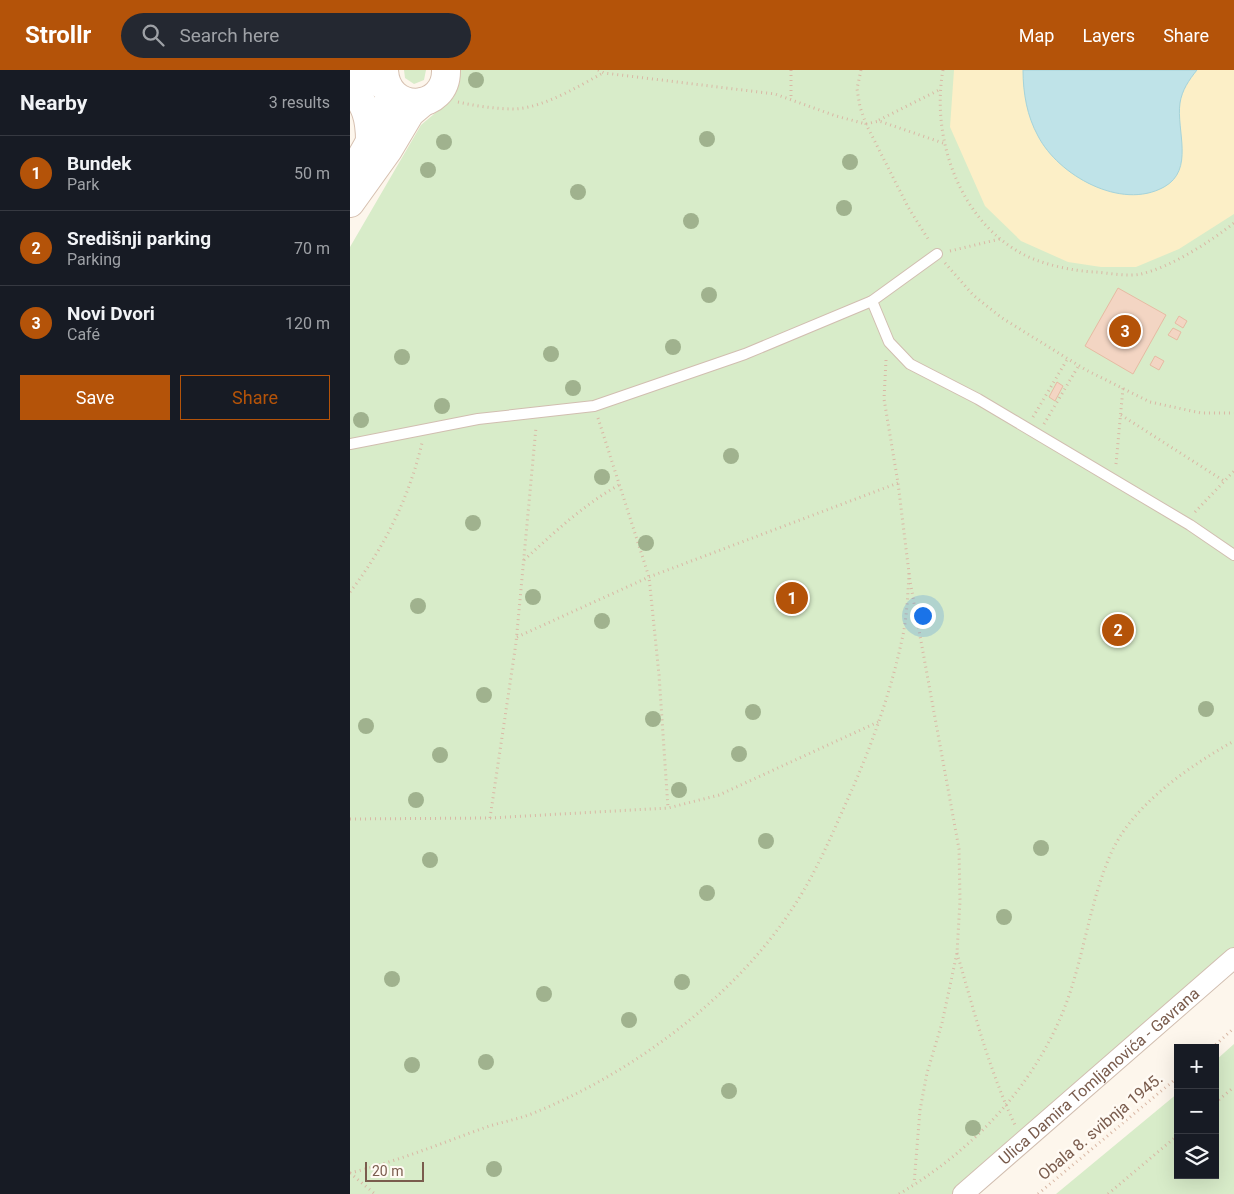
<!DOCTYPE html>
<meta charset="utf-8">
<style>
body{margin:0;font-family:Roboto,sans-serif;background:#242831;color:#f1f3f6}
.controls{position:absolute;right:15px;bottom:15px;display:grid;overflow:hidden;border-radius:0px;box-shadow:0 5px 20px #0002}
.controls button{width:45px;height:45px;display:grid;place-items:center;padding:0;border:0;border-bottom:1px solid #363941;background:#171b24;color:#f1f3f6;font:25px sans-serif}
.scale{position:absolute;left:15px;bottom:12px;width:59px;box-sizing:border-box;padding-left:5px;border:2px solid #7a5c4d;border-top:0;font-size:14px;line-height:18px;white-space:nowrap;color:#7a5c4d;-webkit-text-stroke:4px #fffaf3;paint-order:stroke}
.you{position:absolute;left:572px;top:545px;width:18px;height:18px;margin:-12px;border:4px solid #fff;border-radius:50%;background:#1a73e8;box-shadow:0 0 0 8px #1a73e833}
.badge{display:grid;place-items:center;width:32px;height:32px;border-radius:50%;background:#b45309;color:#fff;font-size:16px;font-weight:700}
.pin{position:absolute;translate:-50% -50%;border:2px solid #fff;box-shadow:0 1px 5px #0006}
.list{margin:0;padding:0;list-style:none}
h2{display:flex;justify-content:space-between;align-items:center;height:65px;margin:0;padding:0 20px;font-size:21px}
h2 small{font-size:16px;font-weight:400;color:#9ea1a6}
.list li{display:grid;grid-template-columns:32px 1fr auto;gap:15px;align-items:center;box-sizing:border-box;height:75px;padding:0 20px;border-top:1px solid #363941}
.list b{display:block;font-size:19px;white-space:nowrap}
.list p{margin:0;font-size:16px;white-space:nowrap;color:#9ea1a6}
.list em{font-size:16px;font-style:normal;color:#9ea1a6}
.actions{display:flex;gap:10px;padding:15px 20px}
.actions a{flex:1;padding:11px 0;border:1px solid #b45309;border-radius:0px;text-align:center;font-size:18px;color:#b45309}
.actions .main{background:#b45309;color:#fff}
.icon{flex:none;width:28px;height:28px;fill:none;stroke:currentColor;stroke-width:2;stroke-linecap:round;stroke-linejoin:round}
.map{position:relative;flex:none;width:884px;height:1124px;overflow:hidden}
header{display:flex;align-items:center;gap:30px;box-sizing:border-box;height:70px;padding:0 25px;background:#b45309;color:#fff}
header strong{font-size:24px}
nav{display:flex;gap:28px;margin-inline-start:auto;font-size:18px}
.search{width:350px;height:45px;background:#242831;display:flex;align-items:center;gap:12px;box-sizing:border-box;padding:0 18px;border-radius:28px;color:#9ea1a6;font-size:19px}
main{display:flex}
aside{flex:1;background:#171b24}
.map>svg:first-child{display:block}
.green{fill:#d8ecc9}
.sand{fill:#fcefc7}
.water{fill:#bfe3e8;stroke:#a5d3da}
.building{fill:#f3d5c3;stroke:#e6bba3}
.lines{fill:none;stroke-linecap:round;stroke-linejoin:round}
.lane-casing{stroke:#d1beb0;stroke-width:12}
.street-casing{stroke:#d1beb0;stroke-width:22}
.secondary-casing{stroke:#d6c0b0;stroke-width:30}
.path{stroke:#d9b8a5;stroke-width:3;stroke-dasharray:1 4;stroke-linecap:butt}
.lane{stroke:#fff;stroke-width:10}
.street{stroke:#fff;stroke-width:20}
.secondary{stroke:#fff;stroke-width:28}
.tree{fill:#a0b28e}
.labels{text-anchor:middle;stroke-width:5;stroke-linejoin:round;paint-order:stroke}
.street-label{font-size:16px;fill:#7a5c4d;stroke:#fffaf3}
</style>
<header>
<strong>Strollr</strong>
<div class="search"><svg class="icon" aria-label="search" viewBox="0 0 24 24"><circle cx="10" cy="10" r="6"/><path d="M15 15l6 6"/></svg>Search here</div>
<nav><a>Map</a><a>Layers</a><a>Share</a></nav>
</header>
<main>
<aside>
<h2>Nearby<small>3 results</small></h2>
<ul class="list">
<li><span class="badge">1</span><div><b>Bundek</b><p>Park</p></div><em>50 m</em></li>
<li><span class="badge">2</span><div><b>Središnji parking</b><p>Parking</p></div><em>70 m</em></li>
<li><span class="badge">3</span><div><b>Novi Dvori</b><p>Café</p></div><em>120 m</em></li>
</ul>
<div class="actions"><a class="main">Save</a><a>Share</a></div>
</aside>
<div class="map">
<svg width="884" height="1124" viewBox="0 0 884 1124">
<rect width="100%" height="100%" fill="#fdf6ec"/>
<!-- green -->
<g class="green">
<polygon points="54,0 76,0 74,10 64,14 55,8"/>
<polygon points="108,0 884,0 884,879 605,1124 0,1124 0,177 71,55 104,27 101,26"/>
<polygon points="884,974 884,1124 706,1124 828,1023 828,1105 865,1105 865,991"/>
</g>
<!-- sand -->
<path class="sand" d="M604 0H673C673 60 709 114 771 123 785 124 803 124 816 116 844 97 826 60 830 33 831 20 839 10 847 0H884V144L829 179 786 197H751L718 192 671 171 635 136 600 57Z"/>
<!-- water -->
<path class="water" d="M847 0C839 10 832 20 830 33 826 60 845 100 814 117 771 141 708 105 688 66 677 46 673 23 673 0Z"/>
<!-- building -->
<g class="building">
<polygon points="768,218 816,245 783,304 735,276"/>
<polygon points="829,246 837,251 833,258 825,253"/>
<polygon points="823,258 831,262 827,270 818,265"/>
<polygon points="805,286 814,291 809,300 800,295"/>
<polygon points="707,312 713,316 705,331 699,327"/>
</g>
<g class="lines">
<defs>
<g id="lane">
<polyline points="522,231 539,272 560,294 628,329 840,455 884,485"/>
<polyline points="0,374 128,349 244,336 395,284 522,231 587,184"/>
</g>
<g id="street">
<path id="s1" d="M613 1124 884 888"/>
</g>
<g id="secondary">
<polyline points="10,0 39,19"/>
<path d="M34 0C36 45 97 42 96 0"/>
<path d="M0 18C16 33 20 49 20 71"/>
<polyline points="0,107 34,47 41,22"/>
<polyline points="0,133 38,80 60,43 73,32"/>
</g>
</defs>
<!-- lane casing -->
<use href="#lane" class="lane-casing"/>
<!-- street casing -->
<use href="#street" class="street-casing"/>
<!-- secondary casing -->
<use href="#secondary" class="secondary-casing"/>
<!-- path -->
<g class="path">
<polyline points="248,0 254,3 425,24 486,46 516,54 529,51 593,73"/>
<polyline points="441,0 441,30"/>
<polyline points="511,0 507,19 510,37 516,54 558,137 580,172"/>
<path d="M593 0C581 66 608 147 669 182 689 194 722 201 745 202 759 203 778 207 791 204 821 197 860 172 884 153"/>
<path d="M108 32C126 36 146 39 165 39 195 37 227 17 253 3"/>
<polyline points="529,50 589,20"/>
<polyline points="600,181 650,169"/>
<polyline points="595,193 623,225 652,248 736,300 800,332 851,343 884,343"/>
<polyline points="536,290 534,329 548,413 560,511 609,779 610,831 607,883 592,953 577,1003 570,1040 564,1114"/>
<polyline points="771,345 874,411"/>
<polyline points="683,347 718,288"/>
<polyline points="248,348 299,507 309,605 318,738"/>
<polyline points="694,354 729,295"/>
<polyline points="766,394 773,318"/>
<polyline points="845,442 884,401"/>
<path d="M174 490C205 462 233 435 269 415"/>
<path d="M0 522C34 478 59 428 72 373"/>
<polyline points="167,567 299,507 548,413"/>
<polyline points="140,748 166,573 186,357"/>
<polyline points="0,749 140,748 318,738 369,725 528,652"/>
<path d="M607 883C624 941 639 1000 665 1055"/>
<polyline points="862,978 884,958"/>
<polyline points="865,1033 884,1017"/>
<path d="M0 1103C45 1092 87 1075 131 1059 149 1052 168 1050 186 1042 284 1002 386 926 444 836 465 804 480 769 496 733 521 678 542 620 554 560 557 542 558 522 559 503"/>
<polyline points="0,1103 25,1124"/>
<path d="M549 1124C620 1082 680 1021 712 944 733 894 738 838 759 788 779 737 838 697 884 671"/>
<polyline points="688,1124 828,1007"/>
<polyline points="758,1124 828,1065"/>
</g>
<!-- lane -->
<use href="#lane" class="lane"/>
<!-- street -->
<use href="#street" class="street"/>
<!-- secondary -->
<use href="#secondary" class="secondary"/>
</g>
<!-- trees -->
<g class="tree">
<circle cx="126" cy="10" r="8"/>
<circle cx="357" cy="69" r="8"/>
<circle cx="94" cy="72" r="8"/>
<circle cx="500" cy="92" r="8"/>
<circle cx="78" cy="100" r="8"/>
<circle cx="228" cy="122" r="8"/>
<circle cx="494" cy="138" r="8"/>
<circle cx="341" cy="151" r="8"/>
<circle cx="359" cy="225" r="8"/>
<circle cx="323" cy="277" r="8"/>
<circle cx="201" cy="284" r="8"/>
<circle cx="52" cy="287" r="8"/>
<circle cx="223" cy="318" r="8"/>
<circle cx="92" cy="336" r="8"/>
<circle cx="11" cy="350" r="8"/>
<circle cx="381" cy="386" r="8"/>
<circle cx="252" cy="407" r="8"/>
<circle cx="123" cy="453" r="8"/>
<circle cx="296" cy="473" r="8"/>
<circle cx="183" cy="527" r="8"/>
<circle cx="68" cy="536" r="8"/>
<circle cx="252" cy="551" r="8"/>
<circle cx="134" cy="625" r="8"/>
<circle cx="856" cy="639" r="8"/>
<circle cx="403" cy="642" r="8"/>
<circle cx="303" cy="649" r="8"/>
<circle cx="16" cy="656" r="8"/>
<circle cx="389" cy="684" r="8"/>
<circle cx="90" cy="685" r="8"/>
<circle cx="329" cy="720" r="8"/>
<circle cx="66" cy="730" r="8"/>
<circle cx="416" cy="771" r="8"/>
<circle cx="691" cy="778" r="8"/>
<circle cx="80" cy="790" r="8"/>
<circle cx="357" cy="823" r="8"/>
<circle cx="654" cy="847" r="8"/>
<circle cx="42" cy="909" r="8"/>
<circle cx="332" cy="912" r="8"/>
<circle cx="194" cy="924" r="8"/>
<circle cx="279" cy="950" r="8"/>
<circle cx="136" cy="992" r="8"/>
<circle cx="62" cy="995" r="8"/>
<circle cx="379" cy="1021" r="8"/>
<circle cx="623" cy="1058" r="8"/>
<circle cx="144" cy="1099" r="8"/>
</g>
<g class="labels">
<!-- street labels -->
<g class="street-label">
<text dy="6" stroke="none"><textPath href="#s1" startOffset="180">Ulica Damira Tomljanovića - Gavrana</textPath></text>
<text transform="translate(750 1056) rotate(-40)" y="6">Obala 8. svibnja 1945.</text>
</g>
</g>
</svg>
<div class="controls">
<button>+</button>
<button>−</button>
<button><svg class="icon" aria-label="layers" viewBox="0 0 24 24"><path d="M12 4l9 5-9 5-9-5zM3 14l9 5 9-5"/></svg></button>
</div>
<div class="scale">20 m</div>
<div class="you"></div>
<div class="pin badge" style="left:442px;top:528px">1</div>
<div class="pin badge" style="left:768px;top:560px">2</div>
<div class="pin badge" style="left:775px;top:261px">3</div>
</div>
</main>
